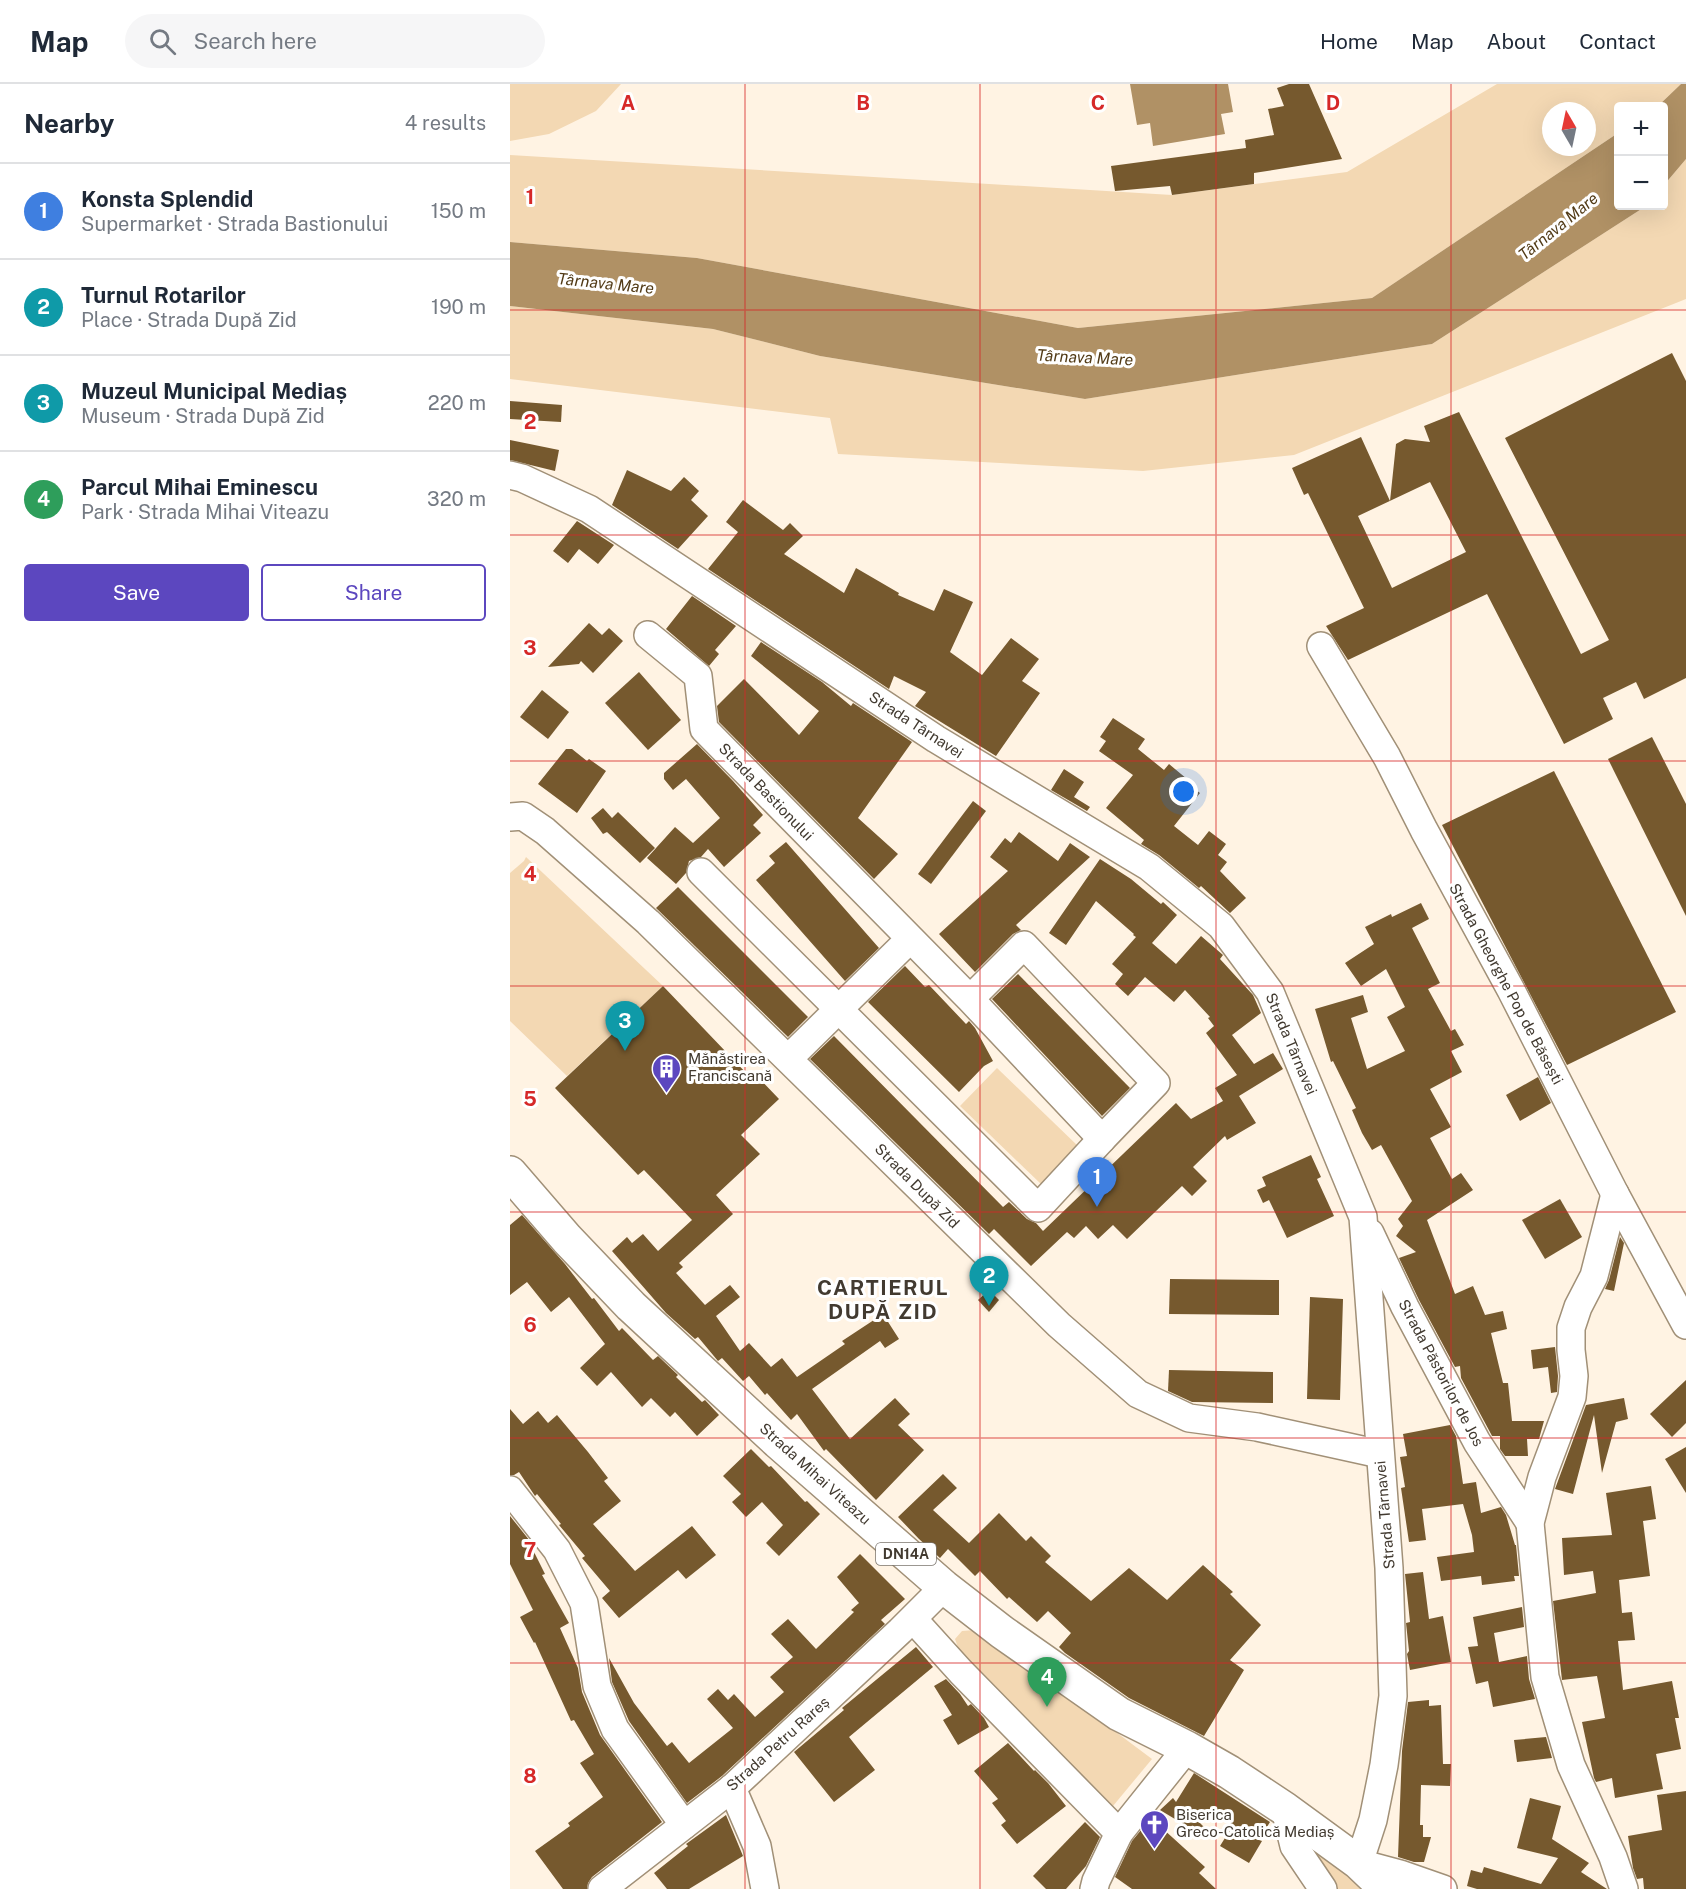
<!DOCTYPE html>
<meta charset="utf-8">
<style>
body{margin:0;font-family:"Public Sans",sans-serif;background:#f6f6f7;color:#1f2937}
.controls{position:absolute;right:18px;top:18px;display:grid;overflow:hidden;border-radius:6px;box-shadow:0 6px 24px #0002}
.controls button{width:54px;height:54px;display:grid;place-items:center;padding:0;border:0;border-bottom:2px solid #e0e1e3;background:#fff;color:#1f2937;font:30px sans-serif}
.compass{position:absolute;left:1032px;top:18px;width:54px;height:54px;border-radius:50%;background:#fff;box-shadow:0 6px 24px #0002;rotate:351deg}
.you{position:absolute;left:674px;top:708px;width:21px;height:21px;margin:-15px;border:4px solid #fff;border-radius:50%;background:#1a73e8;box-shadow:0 0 0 9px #1a73e833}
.badge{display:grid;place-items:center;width:39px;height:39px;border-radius:50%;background:#5c47bf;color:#fff;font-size:20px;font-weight:700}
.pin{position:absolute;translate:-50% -50px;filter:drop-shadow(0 2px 3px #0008)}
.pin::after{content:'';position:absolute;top:32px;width:21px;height:18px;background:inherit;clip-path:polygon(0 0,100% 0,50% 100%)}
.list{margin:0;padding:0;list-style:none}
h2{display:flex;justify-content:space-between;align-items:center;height:78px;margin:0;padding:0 24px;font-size:26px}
h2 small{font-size:20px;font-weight:400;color:#747a83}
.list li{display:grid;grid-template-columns:39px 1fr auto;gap:18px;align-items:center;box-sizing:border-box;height:96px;padding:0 24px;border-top:2px solid #e0e1e3}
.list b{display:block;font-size:22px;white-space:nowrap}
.list p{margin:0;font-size:20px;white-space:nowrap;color:#747a83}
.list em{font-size:20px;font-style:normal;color:#747a83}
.actions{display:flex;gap:12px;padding:18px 24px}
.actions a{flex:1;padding:14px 0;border:2px solid #5c47bf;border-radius:6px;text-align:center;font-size:21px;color:#5c47bf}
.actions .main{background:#5c47bf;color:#fff}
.icon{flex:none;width:33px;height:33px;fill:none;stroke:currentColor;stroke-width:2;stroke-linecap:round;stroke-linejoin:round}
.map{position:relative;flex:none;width:1176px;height:1805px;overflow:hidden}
header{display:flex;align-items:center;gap:36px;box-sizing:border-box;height:84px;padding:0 30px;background:#fff;border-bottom:2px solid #e0e1e3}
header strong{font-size:28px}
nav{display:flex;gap:33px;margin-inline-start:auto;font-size:21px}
.search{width:420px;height:54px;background:#f6f6f7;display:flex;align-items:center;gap:15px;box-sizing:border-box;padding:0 21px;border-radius:33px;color:#747a83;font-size:22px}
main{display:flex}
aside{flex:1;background:#fff}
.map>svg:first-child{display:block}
.green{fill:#f3d8b3;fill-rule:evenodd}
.water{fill:#b09165}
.building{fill:#76592e;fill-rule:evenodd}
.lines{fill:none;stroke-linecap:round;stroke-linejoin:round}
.minor-casing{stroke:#a19077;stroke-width:30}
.major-casing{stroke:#a19077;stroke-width:36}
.minor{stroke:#fff;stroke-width:27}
.major{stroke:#fff;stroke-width:33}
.grid{fill:none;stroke:#d62828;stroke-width:1.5;stroke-opacity:0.55}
.labels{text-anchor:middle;stroke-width:6;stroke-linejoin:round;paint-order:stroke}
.shield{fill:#fff;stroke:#7b756e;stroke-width:1.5}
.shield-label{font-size:14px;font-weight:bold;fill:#423a30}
.street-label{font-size:15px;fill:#423a30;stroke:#fff}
.poi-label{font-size:15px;fill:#423a30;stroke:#fff;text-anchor:start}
.water-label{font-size:16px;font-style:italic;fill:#523b17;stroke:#fff}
.district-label{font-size:21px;font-weight:bold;letter-spacing:1.5px;fill:#423a30;stroke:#fff}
.grid-label{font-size:20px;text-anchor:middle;font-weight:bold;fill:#d62828;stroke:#fff;stroke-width:6;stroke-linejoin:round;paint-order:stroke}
</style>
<header>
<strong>Map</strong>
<div class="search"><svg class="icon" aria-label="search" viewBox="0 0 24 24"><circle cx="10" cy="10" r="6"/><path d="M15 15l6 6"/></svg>Search here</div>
<nav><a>Home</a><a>Map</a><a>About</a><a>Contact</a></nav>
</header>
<main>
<aside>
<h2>Nearby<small>4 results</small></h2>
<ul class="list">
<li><span class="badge" style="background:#3f7fe0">1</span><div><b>Konsta Splendid</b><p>Supermarket · Strada Bastionului</p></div><em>150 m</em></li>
<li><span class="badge" style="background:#0f9aa8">2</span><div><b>Turnul Rotarilor</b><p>Place · Strada După Zid</p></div><em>190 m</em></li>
<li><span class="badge" style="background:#0f9aa8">3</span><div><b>Muzeul Municipal Mediaș</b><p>Museum · Strada După Zid</p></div><em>220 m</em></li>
<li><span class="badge" style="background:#2e9e5b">4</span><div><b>Parcul Mihai Eminescu</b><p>Park · Strada Mihai Viteazu</p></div><em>320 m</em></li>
</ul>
<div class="actions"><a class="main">Save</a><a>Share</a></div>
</aside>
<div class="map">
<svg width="1176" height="1805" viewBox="0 0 1176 1805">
<rect width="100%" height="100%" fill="#fff3e3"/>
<!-- green -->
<g class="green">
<polygon points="0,0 111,0 86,27 39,50 0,57"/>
<path d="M987 0H1171L1148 22H1108V49L862 214 568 244 187 174 0 158V71L662 111 837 88ZM1041 27H1077V63H1041Z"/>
<polygon points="1176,75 1176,215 784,371 633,387 328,370 320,334 0,295 0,222 203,245 310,272 575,315 922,260 1136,122 1154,122 1154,101"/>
<polygon points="16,773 153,902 57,992 0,937 0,789 14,777"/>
<polygon points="487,984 569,1063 532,1101 450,1022"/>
<polygon points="465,1546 479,1553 642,1675 603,1722 451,1572 445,1555 452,1547"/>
<polygon points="775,1725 850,1805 813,1805"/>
</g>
<!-- water -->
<g class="water">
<polygon points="620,0 718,0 723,28 711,30 715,50 643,62 640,39 627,41"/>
<polygon points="1171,0 1176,0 1176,75 1154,101 1154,22 1148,22"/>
<polygon points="1108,49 1108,122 1136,122 922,260 575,315 310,272 203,245 0,222 0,158 187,174 568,244 862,214"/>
</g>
<!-- building -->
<g class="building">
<polygon points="779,0 799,0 832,75 744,89 744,100 662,111 660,102 605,107 601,82 736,64 735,56 764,51 758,25 774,22 767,4"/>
<path d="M1162 269 1176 297V594L1134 615 1126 598 1093 614 1103 635 1054 660 977 510 838 576 816 542 854 524 798 409 794 411 782 384 851 353 880 417 886 360 895 355 920 358 914 342 949 328 1071 570 1099 556 995 354ZM920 398 956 468 882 504 848 432Z"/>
<polygon points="0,317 52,321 51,338 0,335"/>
<polygon points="0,356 49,366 45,387 0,376"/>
<polygon points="117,386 161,407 174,393 189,407 181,416 198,432 168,465 102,421"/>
<polygon points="233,416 273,446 280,439 293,452 274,470 334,509 346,484 389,509 388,511 424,527 434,505 463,518 440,568 472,591 501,554 529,575 512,597 530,609 486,672 405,622 416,608 384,592 379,605 198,485 228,448 216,438"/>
<polygon points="67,437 104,461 88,480 69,465 58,479 43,467"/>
<polygon points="182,512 226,542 205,566 209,570 199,582 156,545"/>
<polygon points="79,539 92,551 99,544 113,557 83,589 71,577 69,580 38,583"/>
<polygon points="251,558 312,598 341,622 343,619 402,658 348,734 388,770 364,795 209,638 207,622 234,595 289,651 309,627 241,572"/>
<polygon points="129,588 171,636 138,666 95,619"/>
<polygon points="32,606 59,628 38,655 10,633"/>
<polygon points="603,634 635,655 628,665 654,686 659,680 677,695 674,697 690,709 664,742 688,761 699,747 716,760 708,771 717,778 710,787 736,814 720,829 691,802 689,804 649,771 631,760 634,756 596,724 623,691 589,667 596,657 590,653"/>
<polygon points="1142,653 1176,720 1176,832 1098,675"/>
<polygon points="187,660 223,697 253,731 243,741 251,749 214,783 198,765 191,773 179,777 176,789 166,800 137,774 165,743 183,759 210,734 176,695 163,706 154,695 154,689"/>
<polygon points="56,665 62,665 77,677 79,675 96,687 67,729 28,700"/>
<polygon points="554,685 574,698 564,713 580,723 577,727 541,706"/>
<polygon points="1044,687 1166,928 1057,981 932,741"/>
<polygon points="463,717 476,727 421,800 408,790"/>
<polygon points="93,724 102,734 108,728 145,764 130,779 97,748 93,750 81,734"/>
<polygon points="509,748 548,777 560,759 580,773 506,841 511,846 503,850 465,888 429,850 498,787 480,773 495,754 501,759"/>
<polygon points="276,758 369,864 335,897 246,796 265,779 259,772"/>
<polygon points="590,775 621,795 651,820 653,818 667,831 642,859 666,880 691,852 713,871 710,875 743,911 751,929 722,951 744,980 763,969 773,985 729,1012 746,1039 717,1056 715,1052 683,1083 697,1097 682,1112 672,1102 617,1155 603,1141 588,1155 576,1142 564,1154 557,1148 521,1182 484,1145 479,1150 300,975 324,952 493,1123 499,1118 517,1135 526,1139 533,1147 666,1019 681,1035 713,1017 705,1004 727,991 696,949 704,942 698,934 700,933 675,906 664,918 635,893 618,912 605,900 613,890 602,880 626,853 623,851 624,850 586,817 556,861 539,849"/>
<polygon points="168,803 298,933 278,953 146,824"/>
<polygon points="911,819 919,835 902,844 930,899 918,905 941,947 945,945 954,961 941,967 952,988 920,1005 941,1043 920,1054 942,1095 951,1089 963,1106 917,1136 945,1210 963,1202 975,1231 993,1227 997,1245 981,1249 993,1299 998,1299 1002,1337 1034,1337 1029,1355 1017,1355 1018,1372 995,1372 990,1365 990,1352 982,1352 981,1350 951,1294 950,1282 945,1283 909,1216 889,1174 906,1168 886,1152 893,1142 888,1135 902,1117 871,1061 862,1066 852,1049 842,1026 846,1024 823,977 821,978 805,925 853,911 858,928 841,934 857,985 895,967 877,933 895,923 876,885 851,902 835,879 864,860 855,843 881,830 882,833"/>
<polygon points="395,882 415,903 419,901 456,940 459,937 465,944 483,977 474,982 449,1008 358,918"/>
<polygon points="508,890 620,1004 592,1032 482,915"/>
<polygon points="153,902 239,992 243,988 269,1015 231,1051 250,1070 206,1111 223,1130 169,1179 173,1183 166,1189 195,1221 220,1201 230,1213 206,1232 230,1267 239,1259 261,1283 272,1274 287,1293 335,1260 332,1257 373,1230 389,1255 375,1264 370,1257 302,1305 340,1355 385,1314 400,1330 388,1341 414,1366 366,1416 316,1365 314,1367 287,1330 281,1336 257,1309 255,1311 239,1292 233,1297 212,1274 208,1277 188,1253 185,1255 156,1229 102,1167 117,1153 122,1159 133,1150 148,1167 182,1136 134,1086 128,1091 45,1004"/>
<polygon points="1028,993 1041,1019 1010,1037 996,1011"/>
<polygon points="801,1071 811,1093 807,1095 824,1132 777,1154 759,1116 753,1119 747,1106 756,1102 752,1093"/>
<polygon points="1050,1115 1072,1153 1035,1175 1012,1136"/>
<polygon points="12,1131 55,1180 82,1215 84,1214 109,1247 112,1244 143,1276 148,1272 168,1291 166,1293 192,1318 195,1316 209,1331 187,1352 165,1328 160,1333 141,1314 132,1323 101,1288 87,1302 70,1284 95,1260 59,1213 41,1228 17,1198 0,1211 0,1141"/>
<polygon points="1110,1153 1114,1159 1104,1207 1095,1205 1099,1196"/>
<polygon points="660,1195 769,1196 769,1231 659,1230"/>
<polygon points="479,1206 489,1216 479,1228 468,1216"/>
<polygon points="800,1213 833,1215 830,1316 797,1315"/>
<polygon points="1045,1263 1048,1292 1047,1308 1041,1309 1038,1283 1023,1285 1021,1266"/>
<polygon points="659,1286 763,1288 763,1319 682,1318 658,1307"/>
<polygon points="1176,1296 1176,1339 1162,1353 1140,1330"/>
<polygon points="1114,1314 1118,1335 1106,1338 1092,1389 1084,1331 1063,1410 1045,1405 1076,1321"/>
<polygon points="0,1325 13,1340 28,1327 38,1339 47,1331 78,1368 98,1394 94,1397 111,1417 83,1440 125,1487 182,1442 206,1471 176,1495 168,1486 109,1534 92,1514 100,1507 72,1474 75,1472 49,1441 51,1440 27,1410 25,1412 9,1388 4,1391 0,1391"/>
<polygon points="940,1341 946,1352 953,1400 966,1398 971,1429 991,1423 996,1431 1005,1461 1006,1461 1009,1492 1004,1492 1005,1497 972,1501 971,1492 931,1497 927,1473 964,1468 962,1451 953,1420 912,1425 916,1456 899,1458 891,1404 895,1403 890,1373 897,1372 893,1350"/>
<polygon points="1176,1363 1176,1409 1155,1375"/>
<polygon points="241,1365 259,1383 261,1382 295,1418 297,1417 310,1430 269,1472 256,1459 273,1441 252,1418 236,1433 222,1418 231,1410 213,1392"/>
<polygon points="433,1390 447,1404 423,1426 459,1459 489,1429 516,1457 521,1452 541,1472 535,1478 581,1517 619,1484 657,1516 693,1481 723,1508 720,1510 751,1541 720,1576 734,1586 694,1652 619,1614 555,1569 549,1563 561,1549 538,1527 527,1538 499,1513 497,1515 470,1487 465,1492 438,1465 430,1474 409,1455 388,1433"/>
<polygon points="1141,1402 1146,1435 1133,1437 1140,1492 1109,1496 1112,1529 1122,1528 1125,1556 1108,1557 1113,1606 1162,1597 1169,1634 1165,1634 1171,1665 1146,1670 1153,1705 1105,1714 1102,1694 1086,1698 1084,1694 1072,1638 1095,1634 1087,1592 1052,1596 1043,1517 1086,1509 1083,1487 1054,1491 1052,1454 1102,1451 1096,1409"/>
<polygon points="0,1432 20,1457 19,1458 35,1490 32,1491 59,1539 50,1544 68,1584 72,1608 90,1651 152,1738 82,1793 78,1799 77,1805 53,1805 25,1767 60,1742 58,1739 93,1713 70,1679 84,1670 64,1636 61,1637 25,1558 24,1559 10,1533 23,1526 0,1480"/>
<polygon points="350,1470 395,1515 371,1536 375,1540 212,1692 177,1719 119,1637 102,1598 99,1574 124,1619 157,1662 162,1658 179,1679 223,1644 197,1615 208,1605 218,1616 224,1610 245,1633 274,1608 260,1593 283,1573 261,1550 278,1535 306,1565 344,1528 341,1526 349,1519 327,1493"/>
<polygon points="913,1488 919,1535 933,1532 941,1578 900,1586 897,1570 899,1567 896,1539 900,1538 895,1490"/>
<polygon points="1012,1523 1014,1543 984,1549 989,1578 1017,1572 1019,1595 1025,1615 983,1623 978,1597 966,1600 958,1563 968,1562 963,1533"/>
<polygon points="406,1563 423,1583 339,1653 365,1686 324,1718 284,1668 334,1626 332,1624"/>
<polygon points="436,1595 450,1610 458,1622 461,1620 474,1634 479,1643 448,1661 433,1636 442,1631 424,1602"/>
<polygon points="919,1616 919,1622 931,1621 933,1680 941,1680 940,1702 911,1701 910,1741 913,1741 913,1753 921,1753 914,1778 904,1778 888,1773 892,1667 898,1618"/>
<polygon points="1036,1653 1042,1674 1007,1678 1004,1656"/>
<polygon points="498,1659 524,1687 525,1686 538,1699 556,1722 507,1760 491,1741 496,1737 482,1719 488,1715 464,1687"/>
<polygon points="684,1689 760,1738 749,1756 752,1757 739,1779 710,1762 723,1741 699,1726 688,1737 697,1746 693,1752 650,1726 663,1714 666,1718"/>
<polygon points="1176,1707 1176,1805 1134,1805 1133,1794 1127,1795 1123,1784 1118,1752 1152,1746 1147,1711"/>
<polygon points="1020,1714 1051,1722 1042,1755 1079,1779 1071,1788 1097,1805 967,1805 957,1802 961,1786 972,1789 974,1783 1031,1800 1048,1774 1007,1764"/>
<polygon points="216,1731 233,1772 179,1805 157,1805 144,1789 178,1762 176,1760"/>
<polygon points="641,1734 695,1783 689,1789 706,1805 622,1805 605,1793 622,1757"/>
<polygon points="575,1738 590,1753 576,1782 556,1805 536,1805 523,1792"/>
</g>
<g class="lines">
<defs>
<g id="minor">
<polyline points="0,391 12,394 79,425 426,655 639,783 711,842 760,908 853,1133 879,1484 883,1612 874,1681 863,1736 849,1779 890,1790 933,1805"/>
<polyline points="138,551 188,592 194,645 460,915 592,1055 646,999 514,861 460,915"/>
<polyline points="811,562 877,673 914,746 1001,906 1105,1110 1176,1241"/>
<polyline points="0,733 13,732 35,747 138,838 549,1241 628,1310 679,1334 747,1343 870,1370"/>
<polyline points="191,788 528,1124 592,1055"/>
<polyline points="279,974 399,856"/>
<polyline points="1105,1110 1084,1192 1068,1223 1061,1244 1061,1266 1064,1292 1062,1313 1032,1393 1020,1439 1035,1593 1061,1681 1103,1773 1114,1805"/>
<polyline points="860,1149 895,1223 967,1358 1020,1439"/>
<polyline points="0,1406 47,1466 74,1519 87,1602 105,1645 174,1741"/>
<polyline points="403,1535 451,1588 609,1749 677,1664"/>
<polyline points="222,1704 247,1762 255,1805"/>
<polyline points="775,1725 784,1762 813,1805"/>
<polyline points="92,1805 222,1704 390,1547 434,1503"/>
<polyline points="584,1805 586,1797 609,1749"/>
</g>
<polyline id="major" points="0,1089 57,1155 121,1222 268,1358 434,1503 492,1548 609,1630 677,1664 719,1688 775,1725 849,1779 876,1805"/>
</defs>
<!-- minor casing -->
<use href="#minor" class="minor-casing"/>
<!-- major casing -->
<use href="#major" class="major-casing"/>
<!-- minor -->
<use href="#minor" class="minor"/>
<!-- major -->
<use href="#major" class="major"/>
</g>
<!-- grid -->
<path class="grid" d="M235 0V1805M470 0V1805M706 0V1805M941 0V1805M0 226H1176M0 451H1176M0 677H1176M0 902H1176M0 1128H1176M0 1354H1176M0 1579H1176"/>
<!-- icons -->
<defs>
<symbol id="building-pin" viewBox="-11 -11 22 30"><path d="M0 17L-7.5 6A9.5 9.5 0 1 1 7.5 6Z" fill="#5c47bf" stroke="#fff"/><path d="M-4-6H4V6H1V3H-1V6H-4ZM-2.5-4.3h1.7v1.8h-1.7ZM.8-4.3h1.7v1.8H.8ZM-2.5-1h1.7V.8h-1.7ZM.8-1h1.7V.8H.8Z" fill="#fff"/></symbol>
<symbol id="church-pin" viewBox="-11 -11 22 30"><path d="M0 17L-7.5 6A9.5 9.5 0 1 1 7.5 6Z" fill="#5c47bf" stroke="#fff"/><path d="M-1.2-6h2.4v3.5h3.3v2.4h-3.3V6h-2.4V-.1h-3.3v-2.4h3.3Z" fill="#fff"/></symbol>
</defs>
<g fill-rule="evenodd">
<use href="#building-pin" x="140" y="968" width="33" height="45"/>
<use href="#church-pin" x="628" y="1724" width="33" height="45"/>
</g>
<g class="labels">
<!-- shield labels -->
<rect class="shield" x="366" y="1459" width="60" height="22" rx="4.5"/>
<g class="shield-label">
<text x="396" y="1475">DN14A</text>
</g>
<!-- street labels -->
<g class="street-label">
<text transform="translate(406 641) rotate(33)" y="5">Strada Târnavei</text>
<text transform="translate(256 708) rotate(46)" y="5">Strada Bastionului</text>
<text transform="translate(996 900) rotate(62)" y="5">Strada Gheorghe Pop de Băsești</text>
<text transform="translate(781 960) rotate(67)" y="5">Strada Târnavei</text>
<text transform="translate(407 1102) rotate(45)" y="5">Strada După Zid</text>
<text transform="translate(931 1289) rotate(62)" y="5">Strada Păstorilor de Jos</text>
<text transform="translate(305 1390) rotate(42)" y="5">Strada Mihai Viteazu</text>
<text transform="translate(875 1431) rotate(-95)" y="5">Strada Târnavei</text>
<text transform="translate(268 1660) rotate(-42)" y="5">Strada Petru Rareș</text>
</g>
<!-- poi labels -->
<g class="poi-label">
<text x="178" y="980">Mănăstirea<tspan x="178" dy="17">Franciscană</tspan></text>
<text x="666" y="1736">Biserica<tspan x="666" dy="17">Greco-Catolică Mediaș</tspan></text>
</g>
<!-- water labels -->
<g class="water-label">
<text transform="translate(1048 142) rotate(-39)" y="6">Târnava Mare</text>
<text transform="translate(96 199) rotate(6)" y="6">Târnava Mare</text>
<text transform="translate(575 273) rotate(3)" y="6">Târnava Mare</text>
</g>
<!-- district labels -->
<g class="district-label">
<text x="373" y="1211">CARTIERUL<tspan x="373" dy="24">DUPĂ ZID</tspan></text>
</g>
</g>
<g class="grid-label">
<text x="118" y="26">A</text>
<text x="353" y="26">B</text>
<text x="588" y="26">C</text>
<text x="823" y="26">D</text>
<text x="20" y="120">1</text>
<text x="20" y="345">2</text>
<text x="20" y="571">3</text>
<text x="20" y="797">4</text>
<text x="20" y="1022">5</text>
<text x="20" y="1248">6</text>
<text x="20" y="1473">7</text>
<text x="20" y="1699">8</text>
</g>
</svg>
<div class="controls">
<button>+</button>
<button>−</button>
</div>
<svg class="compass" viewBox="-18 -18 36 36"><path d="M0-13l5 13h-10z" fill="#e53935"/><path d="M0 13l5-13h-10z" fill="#747a83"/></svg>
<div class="you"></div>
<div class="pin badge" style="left:587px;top:1123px;background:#3f7fe0">1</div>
<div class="pin badge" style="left:479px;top:1222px;background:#0f9aa8">2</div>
<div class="pin badge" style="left:115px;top:967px;background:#0f9aa8">3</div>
<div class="pin badge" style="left:537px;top:1623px;background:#2e9e5b">4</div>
</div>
</main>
